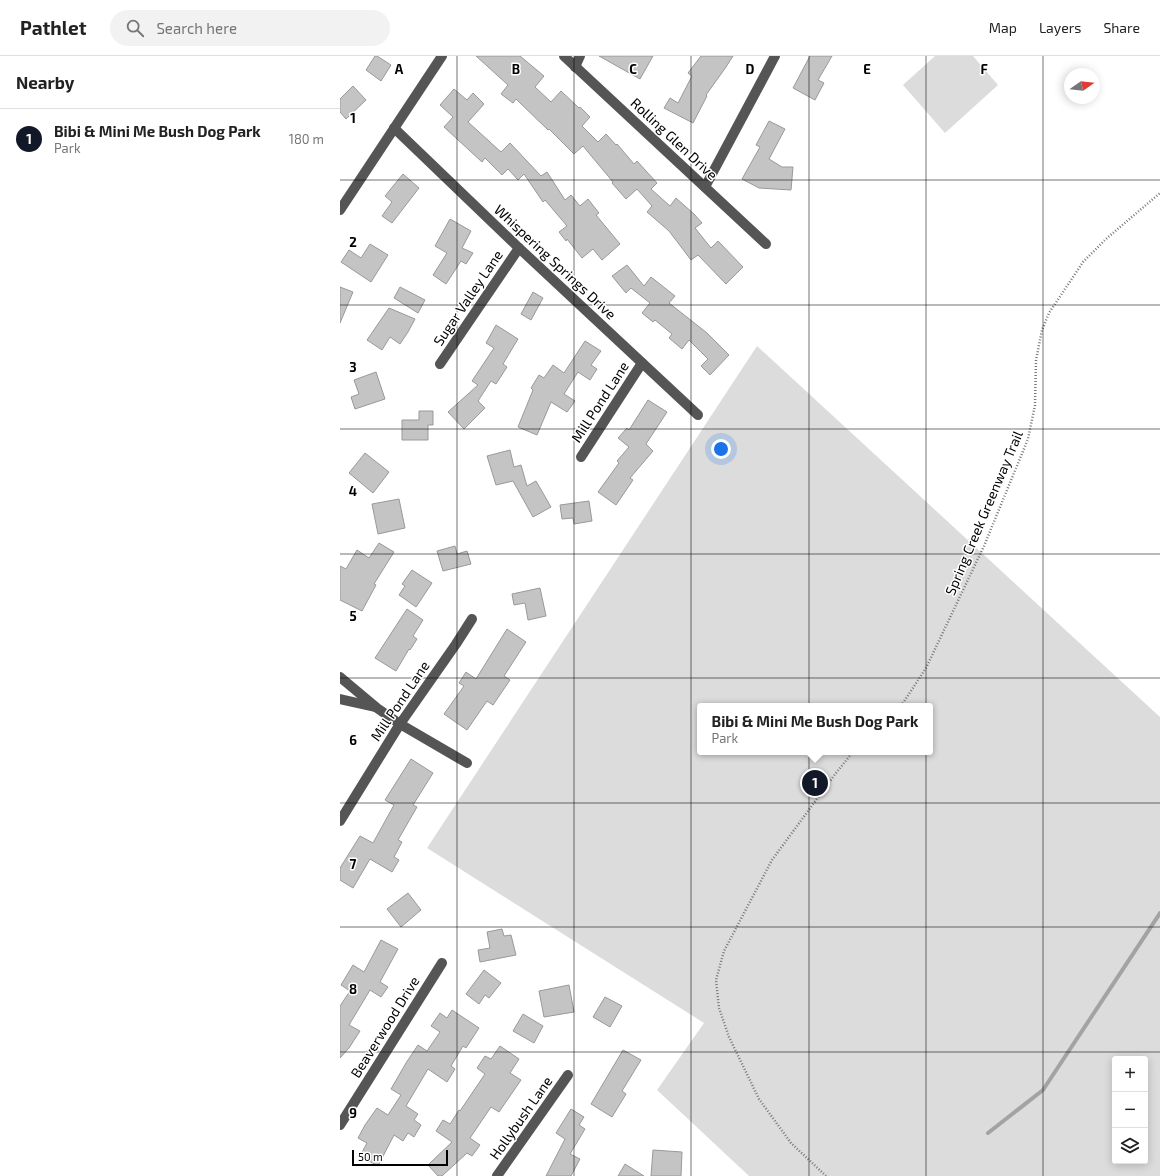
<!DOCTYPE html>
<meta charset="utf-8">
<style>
body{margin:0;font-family:"Exo 2",sans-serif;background:#f2f2f2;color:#222}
.controls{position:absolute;right:12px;bottom:12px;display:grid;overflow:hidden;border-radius:4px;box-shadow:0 2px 10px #0003}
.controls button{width:36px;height:36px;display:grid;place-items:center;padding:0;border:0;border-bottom:1px solid #e0e0e0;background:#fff;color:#222;font:20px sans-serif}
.compass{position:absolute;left:724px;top:12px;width:36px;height:36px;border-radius:50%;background:#fff;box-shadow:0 2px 10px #0003;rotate:76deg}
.scale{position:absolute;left:12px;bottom:10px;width:96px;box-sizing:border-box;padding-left:4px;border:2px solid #000;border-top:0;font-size:11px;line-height:14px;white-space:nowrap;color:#000;-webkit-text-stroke:3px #fff;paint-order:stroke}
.you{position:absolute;left:381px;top:393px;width:14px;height:14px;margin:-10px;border:3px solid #fff;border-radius:50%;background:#1a73e8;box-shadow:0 0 0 6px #1a73e833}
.badge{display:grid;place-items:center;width:26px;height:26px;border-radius:50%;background:#111827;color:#fff;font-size:13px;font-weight:700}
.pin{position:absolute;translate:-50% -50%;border:2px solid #fff;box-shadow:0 1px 4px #0006}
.popup{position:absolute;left:357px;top:647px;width:236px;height:52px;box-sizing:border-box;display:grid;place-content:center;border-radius:4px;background:#fff;filter:drop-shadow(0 1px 3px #0005);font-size:13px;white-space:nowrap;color:#767676}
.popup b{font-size:15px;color:#222}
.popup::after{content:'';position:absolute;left:50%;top:100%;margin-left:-8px;border:8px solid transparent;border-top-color:#fff}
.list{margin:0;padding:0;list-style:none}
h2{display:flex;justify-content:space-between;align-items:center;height:52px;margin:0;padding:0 16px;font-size:17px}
h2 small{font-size:13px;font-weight:400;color:#767676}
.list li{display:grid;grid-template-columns:26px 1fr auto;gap:12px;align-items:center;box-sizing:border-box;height:60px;padding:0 16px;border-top:1px solid #e0e0e0}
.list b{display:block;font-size:15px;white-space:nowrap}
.list p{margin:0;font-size:13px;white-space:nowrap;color:#767676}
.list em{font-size:13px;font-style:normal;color:#767676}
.icon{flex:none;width:22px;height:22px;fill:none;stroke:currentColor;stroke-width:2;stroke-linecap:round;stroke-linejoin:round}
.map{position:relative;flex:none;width:820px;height:1120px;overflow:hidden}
header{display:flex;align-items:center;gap:24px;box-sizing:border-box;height:56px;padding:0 20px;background:#fff;border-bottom:1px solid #e0e0e0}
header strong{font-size:19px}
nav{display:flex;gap:22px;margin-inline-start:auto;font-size:14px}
.search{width:280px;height:36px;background:#f2f2f2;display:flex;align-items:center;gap:10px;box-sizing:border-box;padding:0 14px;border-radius:22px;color:#767676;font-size:15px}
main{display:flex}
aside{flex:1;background:#fff}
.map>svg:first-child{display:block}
.green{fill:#dcdcdc;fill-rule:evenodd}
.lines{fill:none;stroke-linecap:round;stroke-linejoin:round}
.stream{stroke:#a3a3a3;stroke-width:4}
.building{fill:#c4c4c4;stroke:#999}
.path{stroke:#777;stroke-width:2.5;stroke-dasharray:1 2;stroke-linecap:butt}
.minor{stroke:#555;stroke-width:10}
.grid{fill:none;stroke:#000;stroke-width:1;stroke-opacity:0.55}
.labels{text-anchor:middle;stroke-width:3;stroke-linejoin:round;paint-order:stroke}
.street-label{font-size:14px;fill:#000;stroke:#fff}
.grid-label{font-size:13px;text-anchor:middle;font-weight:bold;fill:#000;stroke:#fff;stroke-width:3;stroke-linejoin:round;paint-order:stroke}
</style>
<header>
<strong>Pathlet</strong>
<div class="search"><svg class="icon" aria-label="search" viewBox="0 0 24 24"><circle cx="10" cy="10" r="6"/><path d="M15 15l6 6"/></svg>Search here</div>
<nav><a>Map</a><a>Layers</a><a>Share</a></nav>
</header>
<main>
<aside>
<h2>Nearby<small></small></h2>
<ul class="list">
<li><span class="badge">1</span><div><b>Bibi &amp; Mini Me Bush Dog Park</b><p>Park</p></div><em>180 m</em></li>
</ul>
</aside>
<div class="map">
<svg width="820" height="1120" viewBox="0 0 820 1120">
<rect width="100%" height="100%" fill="#fff"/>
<!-- green -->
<g class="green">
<polygon points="595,0 633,0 658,29 605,77 563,29"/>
<path d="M417 290 820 661V1120H409L317 1034 364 967 87 792ZM360 650H590V696H360ZM775 1003H805V1105H775Z"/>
</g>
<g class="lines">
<!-- stream -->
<polyline class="stream" points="648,1077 703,1034 820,857"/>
</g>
<!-- building -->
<g class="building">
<polygon points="35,0 37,0 51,9 41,25 26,14"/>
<polygon points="136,0 180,0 204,20 195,31 211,46 221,35 239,52 240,51 250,61 242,70 258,86 266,78 276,89 277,88 294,108 297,105 317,127 311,133 330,150 336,142 354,158 362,167 355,172 371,192 378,185 403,211 386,228 358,199 351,204 329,175 307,156 312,150 297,133 286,143 272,127 273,126 243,90 234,98 209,73 208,74 176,43 173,47 161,38 168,29"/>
<polygon points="259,0 313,0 300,23"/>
<polygon points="361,0 393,0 386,11 366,39 367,40 353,67 324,52 330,42 338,47 352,20 348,17"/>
<polygon points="470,0 492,0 478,24 484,27 475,44 453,32"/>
<polygon points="13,30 26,44 6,63 0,56 0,43"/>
<polygon points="114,33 127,44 133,37 144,48 128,66 161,96 170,87 201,120 207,116 225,144 231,139 240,150 248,143 259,157 256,159 280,188 262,204 253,193 242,202 227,183 226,185 219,176 227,170 205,144 203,146 184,118 178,124 168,113 162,119 145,102 142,106 104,71 113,61 100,49"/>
<polygon points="429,65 445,73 429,103 442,111 453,111 451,134 419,132 402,123 420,91 416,89"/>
<polygon points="63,118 79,132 52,167 42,160 52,146 45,140"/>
<polygon points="110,163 131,175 122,192 133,197 126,208 121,205 106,228 93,219 107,197 95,190"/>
<polygon points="30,188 48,199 31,226 1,206 9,194 21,202"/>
<polygon points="287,209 304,230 311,221 335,240 329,247 367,277 389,299 370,319 361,310 368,303 349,284 342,293 329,282 332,278 315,264 313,266 302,257 310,247 291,232 286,237 272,220"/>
<polygon points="0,231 13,236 0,267"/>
<polygon points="60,231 85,244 78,257 54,242"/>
<polygon points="193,236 203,242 191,264 181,258"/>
<polygon points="49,252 75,263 68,276 60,288 50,281 42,294 27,284"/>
<polygon points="156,269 178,283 163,308 167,311 156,328 151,325 138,345 145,352 124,373 108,356 138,329 132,325 154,292 146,287"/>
<polygon points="245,285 261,295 251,309 257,313 250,324 238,316 224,338 235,345 227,356 211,346 197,379 178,371 193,334 191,332 199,319 204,322 213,309 224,317"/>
<polygon points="36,316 45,343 15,353 11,341 19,338 14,324"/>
<polygon points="308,344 327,356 306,388 313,395 290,422 293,424 276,449 258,436 279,407 277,405 289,391 278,382 287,372 289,374"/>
<polygon points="79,355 93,355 93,369 88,369 88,384 62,384 62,364 79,364"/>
<polygon points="170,394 174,411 181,409 187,430 196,425 211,451 193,461 173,425 156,429 147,400"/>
<polygon points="25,397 49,416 33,437 9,417"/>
<polygon points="59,443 65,472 38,478 32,448"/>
<polygon points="249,445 252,465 234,468 233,462 222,463 220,449"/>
<polygon points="39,487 54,496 34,528 36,529 22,555 0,544 0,510 6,513 17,494 29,502"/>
<polygon points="115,490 117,498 127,495 131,508 103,515 97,495"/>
<polygon points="72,514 92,527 76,551 59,539 65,530 62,528"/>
<polygon points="200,532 206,560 188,564 185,547 174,549 172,538"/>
<polygon points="67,553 83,564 73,580 77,583 70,594 69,593 56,615 35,602"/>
<polygon points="167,573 186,586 164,620 170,624 153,649 147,645 127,674 104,658 124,630 119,627 126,616 136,623"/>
<polygon points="71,703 93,717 73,749 77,751 58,784 62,786 54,801 59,804 52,816 30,803 13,832 0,824 0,812 20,780 33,787 54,749 45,744"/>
<polygon points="68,837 81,854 61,871 47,853"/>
<polygon points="162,873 164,880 171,879 176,899 140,906 138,894 150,892 147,876"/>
<polygon points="41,884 58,893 40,926 48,931 41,941 30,934 9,969 20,975 9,992 0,1002 0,950 10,935 1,929 13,909 24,916"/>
<polygon points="144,914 161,927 149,942 145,939 139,948 126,938"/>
<polygon points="229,929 234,956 204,961 199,935"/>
<polygon points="265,941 282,950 270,971 253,961"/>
<polygon points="112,954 139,972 126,992 123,990 111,1010 115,1013 107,1026 88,1013 66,1050 78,1058 74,1064 81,1069 74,1081 68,1077 63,1085 54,1079 38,1110 20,1100 27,1087 18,1082 25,1069 37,1052 48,1059 61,1039 51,1033 66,1007 78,989 87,995 100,976 91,970 100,957 107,962"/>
<polygon points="183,958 203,970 194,987 173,975"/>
<polygon points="160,990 179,1003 170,1017 181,1024 159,1056 151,1051 130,1082 140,1089 132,1100 127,1097 102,1120 98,1120 88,1109 112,1086 96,1075 103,1064 110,1068 119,1054 120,1055 145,1018 137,1012 145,1000 151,1003"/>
<polygon points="283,994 301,1004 282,1035 286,1038 272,1061 251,1048"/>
<polygon points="231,1053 244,1061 239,1069 245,1073 230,1098 240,1103 231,1120 206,1120 225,1083 216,1077"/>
<polygon points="313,1094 342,1096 341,1120 311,1120"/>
<polygon points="285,1108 304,1120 278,1120"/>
</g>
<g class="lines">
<!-- path -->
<g class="path">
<polyline points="561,650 586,612 644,490 688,383 695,349 696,304 702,274 709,257 743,206 766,183 820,137"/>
<polyline points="486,1120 451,1087 419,1043 389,981 379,952 376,924 384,895 432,804 496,717 513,696"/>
</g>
<!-- minor -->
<g class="minor">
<polyline points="224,0 426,188"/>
<polyline points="235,11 240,0"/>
<polyline points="54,72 179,192 358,359"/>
<polyline points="365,131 435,0"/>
<polyline points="0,154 102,0"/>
<polyline points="100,308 179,192"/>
<polyline points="241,401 302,307"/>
<polyline points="0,621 37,652 60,668 127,707"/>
<polyline points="0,643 35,651"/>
<polyline points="0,765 60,668 116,588 132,563"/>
<polyline points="0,1069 102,907"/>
<polyline points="157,1120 228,1019"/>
</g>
</g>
<!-- grid -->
<path class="grid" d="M117 0V1120M234 0V1120M351 0V1120M469 0V1120M586 0V1120M703 0V1120M0 124H820M0 249H820M0 373H820M0 498H820M0 622H820M0 747H820M0 871H820M0 996H820"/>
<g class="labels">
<!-- street labels -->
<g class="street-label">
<text transform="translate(334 83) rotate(43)" y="5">Rolling Glen Drive</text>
<text transform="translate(215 206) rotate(43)" y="5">Whispering Springs Drive</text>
<text transform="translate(128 242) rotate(-56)" y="5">Sugar Valley Lane</text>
<text transform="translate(260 346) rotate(-57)" y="5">Mill Pond Lane</text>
<text transform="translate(644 457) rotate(-67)" y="5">Spring Creek Greenway Trail</text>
<text transform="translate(60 645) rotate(-56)" y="5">Mill Pond Lane</text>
<text transform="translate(45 971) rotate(-58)" y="5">Beaverwood Drive</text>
<text transform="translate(181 1062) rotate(-55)" y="5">Hollybush Lane</text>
</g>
</g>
<g class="grid-label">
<text x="59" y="18">A</text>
<text x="176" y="18">B</text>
<text x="293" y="18">C</text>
<text x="410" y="18">D</text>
<text x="527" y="18">E</text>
<text x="644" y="18">F</text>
<text x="13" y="67">1</text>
<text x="13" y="191">2</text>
<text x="13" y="316">3</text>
<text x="13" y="440">4</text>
<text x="13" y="565">5</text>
<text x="13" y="689">6</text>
<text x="13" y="813">7</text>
<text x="13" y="938">8</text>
<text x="13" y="1062">9</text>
</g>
</svg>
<div class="controls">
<button>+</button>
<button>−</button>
<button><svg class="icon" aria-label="layers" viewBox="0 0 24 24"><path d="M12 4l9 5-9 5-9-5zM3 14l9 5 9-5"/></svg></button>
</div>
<svg class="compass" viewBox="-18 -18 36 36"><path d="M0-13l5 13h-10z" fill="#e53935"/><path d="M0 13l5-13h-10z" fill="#767676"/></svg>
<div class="scale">50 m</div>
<div class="you"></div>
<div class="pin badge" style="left:475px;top:727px">1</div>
<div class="popup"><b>Bibi &amp; Mini Me Bush Dog Park</b>Park</div>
</div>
</main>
